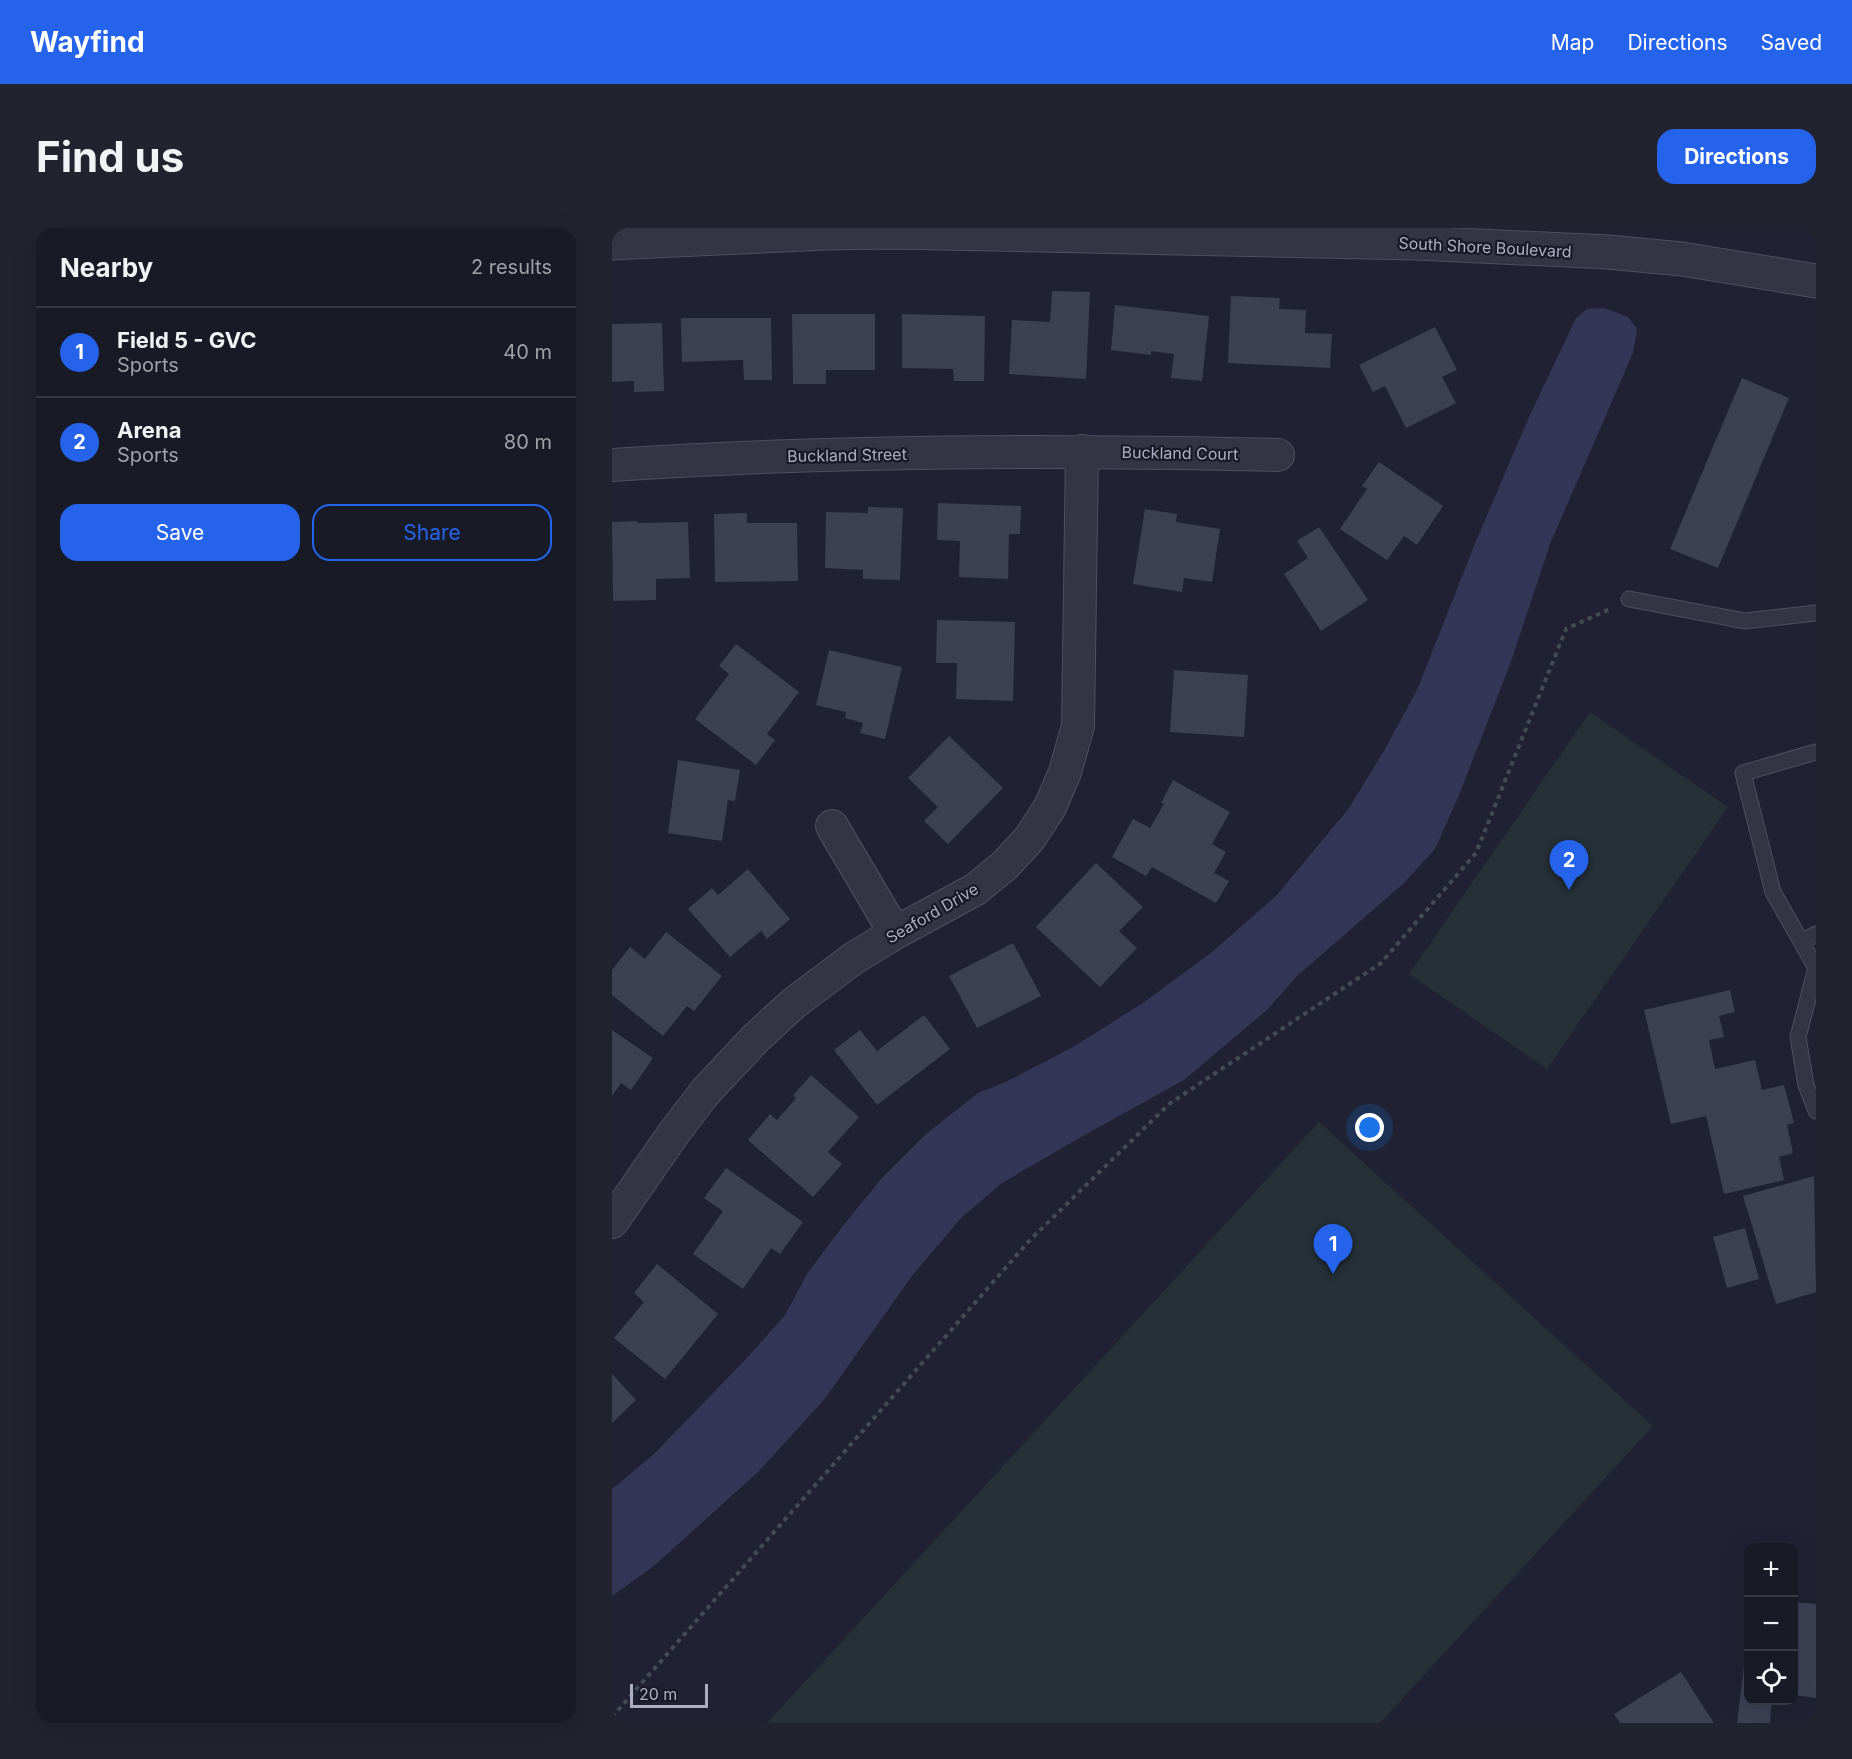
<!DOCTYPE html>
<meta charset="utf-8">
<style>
body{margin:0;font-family:Inter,sans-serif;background:#21232e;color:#f1f3f6}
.controls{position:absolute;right:18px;bottom:18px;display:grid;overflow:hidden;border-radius:12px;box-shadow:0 6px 24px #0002}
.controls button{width:54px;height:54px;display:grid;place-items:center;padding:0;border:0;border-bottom:2px solid #363843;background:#181a26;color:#f1f3f6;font:30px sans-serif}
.scale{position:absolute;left:18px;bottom:15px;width:78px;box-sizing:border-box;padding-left:6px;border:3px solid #adaec1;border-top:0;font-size:16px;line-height:21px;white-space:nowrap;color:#adaec1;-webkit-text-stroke:4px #191a28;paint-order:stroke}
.you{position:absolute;left:758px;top:900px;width:21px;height:21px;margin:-15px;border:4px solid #fff;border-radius:50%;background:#1a73e8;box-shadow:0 0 0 9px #1a73e833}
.badge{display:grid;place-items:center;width:39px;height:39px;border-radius:50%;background:#2563eb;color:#fff;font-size:20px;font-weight:700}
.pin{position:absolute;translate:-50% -50px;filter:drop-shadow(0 2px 3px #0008)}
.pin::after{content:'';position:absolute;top:32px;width:21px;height:18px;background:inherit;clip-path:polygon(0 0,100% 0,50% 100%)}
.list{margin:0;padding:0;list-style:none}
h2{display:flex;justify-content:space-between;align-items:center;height:78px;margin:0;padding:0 24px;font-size:26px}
h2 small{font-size:20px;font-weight:400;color:#9fa1a7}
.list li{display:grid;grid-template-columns:39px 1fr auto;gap:18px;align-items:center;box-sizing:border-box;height:90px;padding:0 24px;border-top:2px solid #363843}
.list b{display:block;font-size:22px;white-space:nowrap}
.list p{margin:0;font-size:20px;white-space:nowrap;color:#9fa1a7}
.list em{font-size:20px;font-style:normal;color:#9fa1a7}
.actions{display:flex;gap:12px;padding:18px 24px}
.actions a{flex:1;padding:14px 0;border:2px solid #2563eb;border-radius:18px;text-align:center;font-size:21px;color:#2563eb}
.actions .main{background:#2563eb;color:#fff}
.icon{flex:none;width:33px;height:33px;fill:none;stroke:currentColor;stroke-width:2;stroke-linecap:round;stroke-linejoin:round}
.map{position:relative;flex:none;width:1204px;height:1495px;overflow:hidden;border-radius:18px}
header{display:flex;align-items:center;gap:36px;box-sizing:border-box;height:84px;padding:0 30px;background:#2563eb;color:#fff}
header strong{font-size:28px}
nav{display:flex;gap:33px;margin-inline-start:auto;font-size:21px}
.intro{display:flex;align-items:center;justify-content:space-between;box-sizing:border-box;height:144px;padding:0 36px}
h1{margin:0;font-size:42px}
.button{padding:15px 27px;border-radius:18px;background:#2563eb;color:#fff;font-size:21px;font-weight:700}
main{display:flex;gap:36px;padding:0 36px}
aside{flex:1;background:#181a26;border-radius:18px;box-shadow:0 6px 24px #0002}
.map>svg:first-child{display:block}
.green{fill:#253037}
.water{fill:#343657}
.building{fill:#3d3f53}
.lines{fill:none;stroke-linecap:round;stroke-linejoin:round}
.service-casing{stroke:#4e4f5f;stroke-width:17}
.minor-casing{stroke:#4e4f5f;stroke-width:34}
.tertiary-casing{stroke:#4e4f5f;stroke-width:35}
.path{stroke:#424b54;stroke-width:4;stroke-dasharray:4.5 4.5;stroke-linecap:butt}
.service{stroke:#343544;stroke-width:15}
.minor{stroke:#343544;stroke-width:32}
.tertiary{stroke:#343544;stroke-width:33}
.labels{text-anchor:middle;stroke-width:4.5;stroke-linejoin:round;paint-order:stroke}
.street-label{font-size:16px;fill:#adaec1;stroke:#191a28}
</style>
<header>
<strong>Wayfind</strong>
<nav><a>Map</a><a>Directions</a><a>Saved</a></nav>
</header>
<div class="intro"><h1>Find us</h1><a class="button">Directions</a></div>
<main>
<aside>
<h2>Nearby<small>2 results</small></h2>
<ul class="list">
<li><span class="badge">1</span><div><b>Field 5 - GVC</b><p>Sports</p></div><em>40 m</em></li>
<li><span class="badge">2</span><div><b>Arena</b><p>Sports</p></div><em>80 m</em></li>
</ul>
<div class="actions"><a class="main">Save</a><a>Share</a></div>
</aside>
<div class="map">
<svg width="1204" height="1495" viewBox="0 0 1204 1495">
<rect width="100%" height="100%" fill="#202233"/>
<!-- green -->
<g class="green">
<polygon points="978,484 1116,579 935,841 797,746"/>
<polygon points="707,894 1041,1198 768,1495 155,1495"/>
</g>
<!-- water -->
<polygon class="water" points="992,80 1016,89 1025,101 1021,125 938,316 897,439 847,567 823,621 792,655 685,748 656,781 572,852 476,905 390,955 349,990 300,1048 211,1173 146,1244 42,1338 0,1368 0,1261 42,1226 135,1130 173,1087 195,1046 230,999 269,951 314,906 366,865 396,853 461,819 531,775 600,724 664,668 737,580 773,521 805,462 862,318 917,189 964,90 975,81"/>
<!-- building -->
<g class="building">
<polygon points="440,63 478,64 474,151 397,146 400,92 438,94"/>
<polygon points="619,68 668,70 667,81 694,82 693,105 720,106 718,140 616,135"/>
<polygon points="503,77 597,88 590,153 559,150 562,126 539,123 539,127 499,122"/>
<polygon points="180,86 263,86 263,142 214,142 214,156 181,156"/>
<polygon points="290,86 373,88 372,153 342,153 341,141 290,140"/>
<polygon points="69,90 159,90 160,152 132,152 131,132 70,134"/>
<polygon points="50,95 52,163 22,164 22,153 0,154 0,96"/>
<polygon points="823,99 845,142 830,149 844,175 794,200 773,158 761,164 747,137"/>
<polygon points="1130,150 1177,170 1106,340 1058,321"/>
<polygon points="767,234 831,278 805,317 792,308 775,332 728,301 755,261 750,258"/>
<polygon points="326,275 409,278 408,306 397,306 396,351 347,349 348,313 325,312"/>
<polygon points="256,279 291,280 288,352 251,351 251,342 213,340 214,284 256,285"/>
<polygon points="533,281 565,286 564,294 608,301 600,354 572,350 570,364 521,356"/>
<polygon points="135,285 135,295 185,295 186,353 103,354 102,286"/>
<polygon points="25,293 26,295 76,294 78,350 44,351 44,372 1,373 0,294"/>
<polygon points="707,299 756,372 709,403 672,346 696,330 685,313"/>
<polygon points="325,392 403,394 401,473 344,471 345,435 324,435"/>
<polygon points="124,416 187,464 155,506 163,512 144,537 83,491 117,446 107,438"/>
<polygon points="217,422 290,439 273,511 248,505 251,495 233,490 234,484 204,477"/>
<polygon points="562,442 636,447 632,509 558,504"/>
<polygon points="337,508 391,560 336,616 312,593 326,579 296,550"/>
<polygon points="66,532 128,542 123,573 116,572 110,613 56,605"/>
<polygon points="561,552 618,584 600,616 614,624 602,645 617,653 604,675 540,639 534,648 500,629 521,591 538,600 552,576 549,575"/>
<polygon points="484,635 531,679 507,703 525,720 488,759 424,699"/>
<polygon points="136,641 178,691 155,711 149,703 118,729 76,681 100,660 106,667"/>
<polygon points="54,704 110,748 82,783 75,778 51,808 0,767 0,742 18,719 33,731"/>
<polygon points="401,715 429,768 365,800 337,748"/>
<polygon points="1118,762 1123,784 1107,788 1112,809 1097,812 1103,841 1143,832 1150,862 1172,857 1182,895 1175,897 1181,925 1167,929 1172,952 1112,966 1094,888 1059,896 1032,782"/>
<polygon points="312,787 338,821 265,877 222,822 248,802 265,823"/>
<polygon points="0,802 41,830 19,862 9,855 0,868"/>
<polygon points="199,847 247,889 216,924 230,936 201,969 136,912 158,886 165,892 184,870 181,867"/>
<polygon points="114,940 191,994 168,1026 159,1020 131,1061 81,1026 111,983 92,970"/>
<polygon points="1202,948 1204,1064 1164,1076 1131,968"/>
<polygon points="1133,1000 1147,1051 1115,1060 1101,1009"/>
<polygon points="45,1036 106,1086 53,1151 2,1110 32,1074 22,1065"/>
<polygon points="0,1146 24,1172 0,1195"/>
<polygon points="1182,1374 1204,1376 1204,1470 1182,1467"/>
<polygon points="1132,1437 1136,1437 1136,1472 1160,1472 1158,1495 1125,1495"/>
<polygon points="1069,1444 1102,1495 1008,1495 1002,1486"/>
</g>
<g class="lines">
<defs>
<g id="service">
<polyline points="1017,371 1133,393 1204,385"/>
<polyline points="1204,524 1131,545 1161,664 1204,740 1186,809 1194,857 1204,883"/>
<polyline points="1190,714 1204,706"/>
</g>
<g id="minor">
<path d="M0 237C222 222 444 222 666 227"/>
<polyline points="220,598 283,705"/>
<polyline points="0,994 64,902 94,863 145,809 182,775 242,730 283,705 364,661 393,637 418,610 438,579 453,544 466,498 470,223"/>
</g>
<polyline id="tertiary" points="0,15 213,5 282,4 804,15 996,24 1070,31 1204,53"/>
</defs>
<!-- service casing -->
<use href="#service" class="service-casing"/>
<!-- minor casing -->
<use href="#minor" class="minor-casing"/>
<!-- tertiary casing -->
<use href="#tertiary" class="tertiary-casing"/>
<!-- path -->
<polyline class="path" points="0,1489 418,1012 557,876 769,735 864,625 954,401 1000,380"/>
<!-- service -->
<use href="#service" class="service"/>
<!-- minor -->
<use href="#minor" class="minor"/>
<!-- tertiary -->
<use href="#tertiary" class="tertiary"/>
</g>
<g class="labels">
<!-- street labels -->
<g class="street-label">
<text transform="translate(873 19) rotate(3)" y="6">South Shore Boulevard</text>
<text transform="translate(568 225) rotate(1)" y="6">Buckland Court</text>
<text transform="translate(235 227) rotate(-1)" y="6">Buckland Street</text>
<text transform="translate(320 685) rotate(-30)" y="6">Seaford Drive</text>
</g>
</g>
</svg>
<div class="controls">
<button>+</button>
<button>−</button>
<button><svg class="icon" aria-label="locate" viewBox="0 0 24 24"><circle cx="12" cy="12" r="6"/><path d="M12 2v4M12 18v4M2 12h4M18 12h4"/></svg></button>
</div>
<div class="scale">20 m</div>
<div class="you"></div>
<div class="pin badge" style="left:721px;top:1046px">1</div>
<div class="pin badge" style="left:957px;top:662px">2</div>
</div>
</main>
